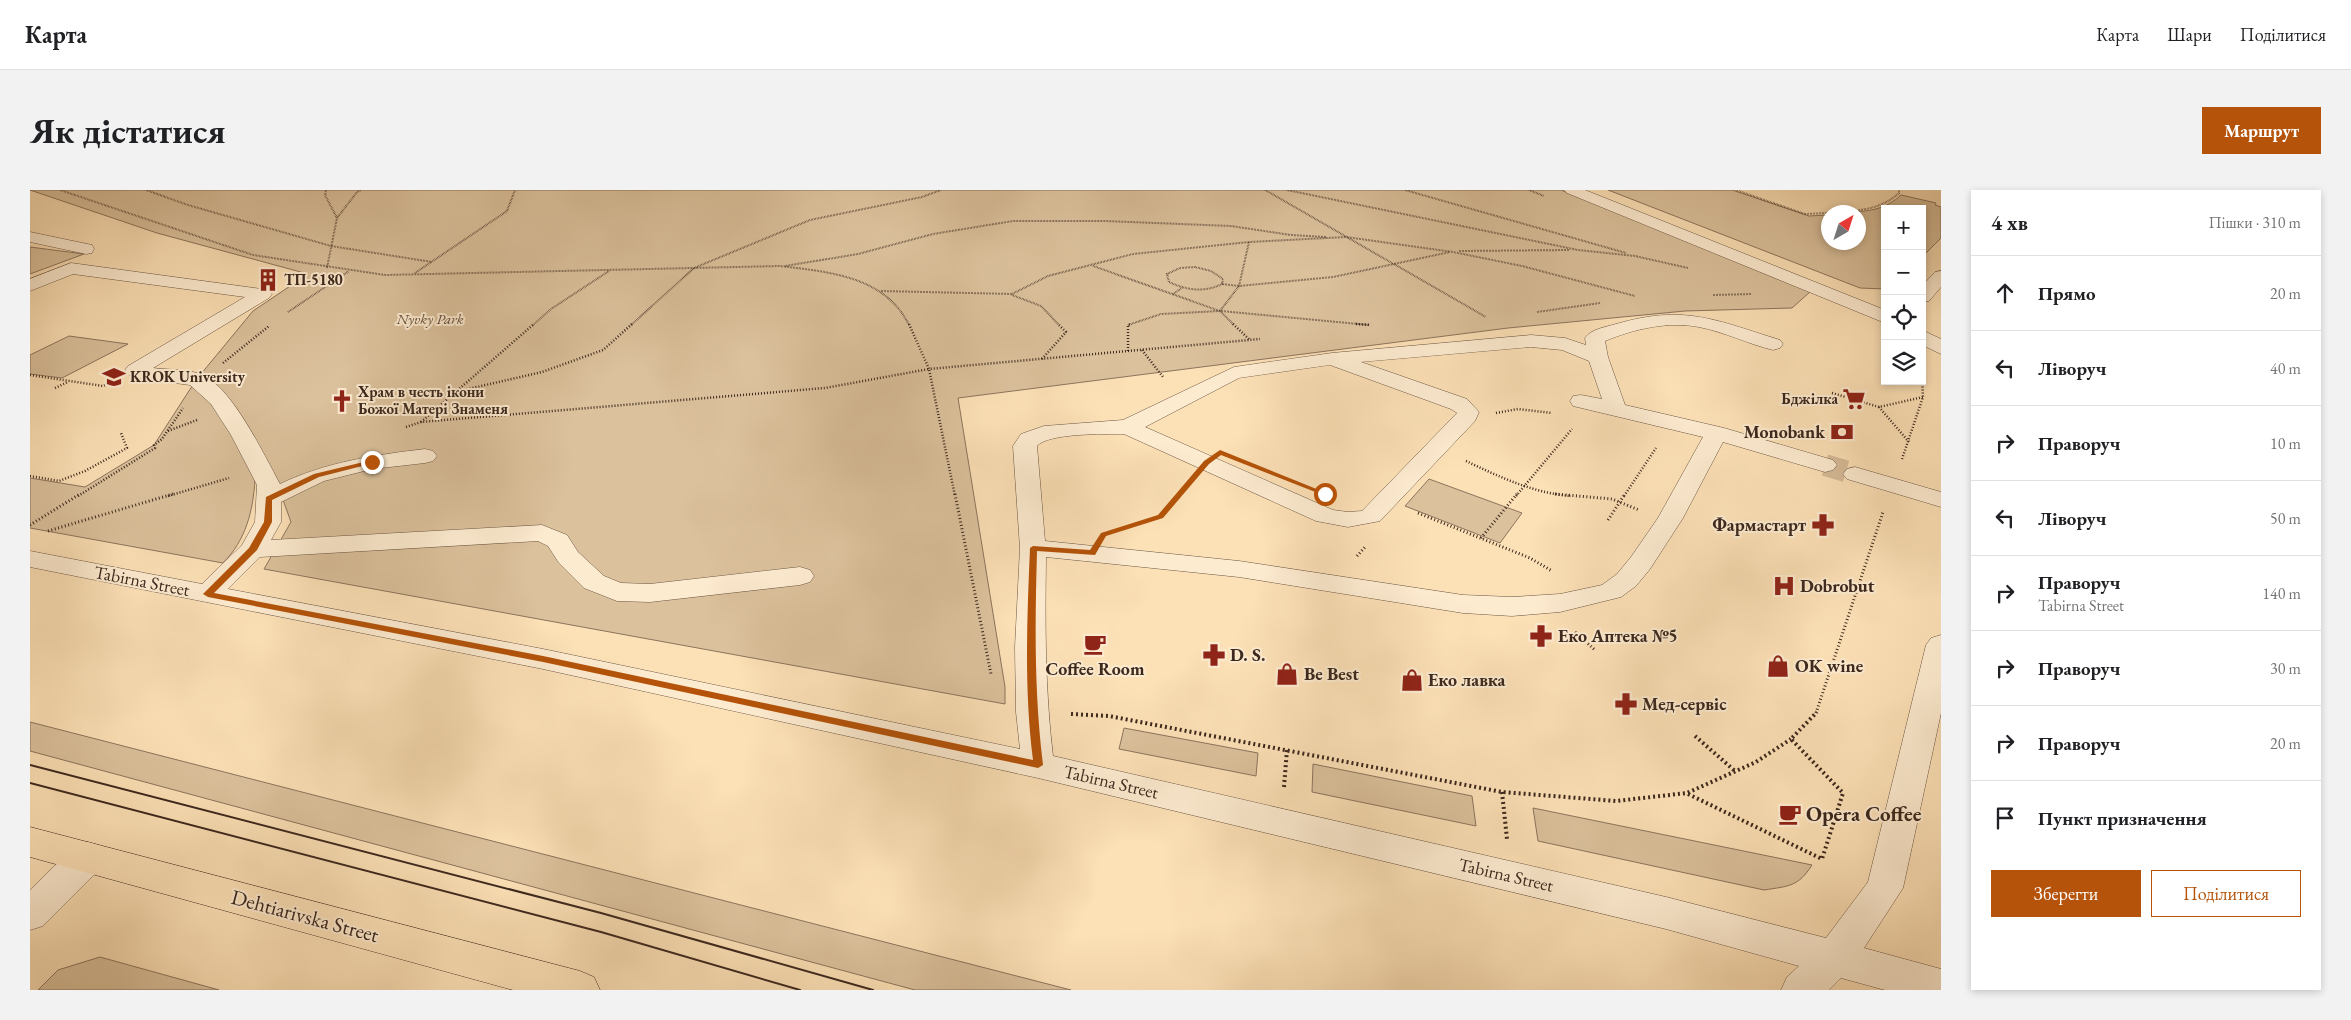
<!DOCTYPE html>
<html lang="uk">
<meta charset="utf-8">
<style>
body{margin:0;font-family:"EB Garamond",serif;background:#f2f2f2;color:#202124}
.controls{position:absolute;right:15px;top:15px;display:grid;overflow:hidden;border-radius:0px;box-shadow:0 2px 8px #0003}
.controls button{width:45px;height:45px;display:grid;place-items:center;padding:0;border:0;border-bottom:1px solid #e0e0e0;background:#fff;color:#202124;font:25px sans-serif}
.compass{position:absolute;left:1791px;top:15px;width:45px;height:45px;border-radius:50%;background:#fff;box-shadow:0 2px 8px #0003;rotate:39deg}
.stop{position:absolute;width:15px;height:15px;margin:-11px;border:4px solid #b45309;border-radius:50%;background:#fff}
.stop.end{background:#b45309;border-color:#fff;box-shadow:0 1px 5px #0008}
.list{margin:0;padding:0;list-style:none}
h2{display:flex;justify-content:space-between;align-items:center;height:65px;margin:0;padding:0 20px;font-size:21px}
h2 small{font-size:16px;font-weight:400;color:#757577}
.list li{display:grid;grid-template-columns:32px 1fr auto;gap:15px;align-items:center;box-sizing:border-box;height:75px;padding:0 20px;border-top:1px solid #e0e0e0}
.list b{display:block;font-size:19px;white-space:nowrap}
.list p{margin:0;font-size:16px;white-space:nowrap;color:#757577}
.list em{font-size:16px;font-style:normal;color:#757577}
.actions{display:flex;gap:10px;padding:15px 20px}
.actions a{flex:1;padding:11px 0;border:1px solid #b45309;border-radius:0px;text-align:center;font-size:18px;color:#b45309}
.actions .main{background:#b45309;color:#fff}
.icon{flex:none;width:28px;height:28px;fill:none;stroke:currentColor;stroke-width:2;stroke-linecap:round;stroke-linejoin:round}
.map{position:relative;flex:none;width:1911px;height:800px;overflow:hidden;border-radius:0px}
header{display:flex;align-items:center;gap:30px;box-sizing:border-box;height:70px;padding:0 25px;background:#fff;border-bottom:1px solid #e0e0e0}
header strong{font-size:24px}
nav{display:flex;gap:28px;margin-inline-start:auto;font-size:18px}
.intro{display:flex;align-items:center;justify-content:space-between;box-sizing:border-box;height:120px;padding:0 30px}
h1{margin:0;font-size:35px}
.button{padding:12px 22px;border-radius:0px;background:#b45309;color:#fff;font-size:18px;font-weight:700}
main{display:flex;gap:30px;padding:0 30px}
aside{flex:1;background:#fff;border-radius:0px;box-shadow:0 2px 8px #0003}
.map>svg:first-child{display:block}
.green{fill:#dbc19c;stroke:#8c745d}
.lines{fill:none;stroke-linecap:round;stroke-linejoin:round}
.minor-tunnel{stroke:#d6bb98;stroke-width:22;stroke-dasharray:22 11;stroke-linecap:butt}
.minor-casing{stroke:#6c5644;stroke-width:1}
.major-casing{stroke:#3c281e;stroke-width:1}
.path-far3{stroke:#3c281e;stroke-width:2;stroke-dasharray:0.5 1;stroke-linecap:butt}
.path-far2{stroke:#3c281e;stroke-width:2.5;stroke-dasharray:1 2;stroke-linecap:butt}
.path-far1{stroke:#3c281e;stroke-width:3;stroke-dasharray:1 2.5;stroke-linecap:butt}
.path{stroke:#3c281e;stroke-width:4;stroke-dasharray:2 3;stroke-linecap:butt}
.minor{fill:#fdebd0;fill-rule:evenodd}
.major{fill:#fce0b6;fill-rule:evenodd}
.tram{stroke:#3c281e;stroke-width:2}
.route{fill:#b45309}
.labels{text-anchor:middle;stroke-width:4;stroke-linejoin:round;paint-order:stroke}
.far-poi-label{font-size:15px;font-weight:bold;fill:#3c281e;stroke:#fdebd0;text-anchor:start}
.far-park-label{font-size:15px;font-style:italic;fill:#644e3e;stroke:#fdebd0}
.poi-label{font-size:18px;font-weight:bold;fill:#3c281e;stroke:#fdebd0;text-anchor:start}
.street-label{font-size:18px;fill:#3c281e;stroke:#fdebd0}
.near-poi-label{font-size:21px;font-weight:bold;fill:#3c281e;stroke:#fdebd0;text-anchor:start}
.near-street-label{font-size:21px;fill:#3c281e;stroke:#fdebd0}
</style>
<header>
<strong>Карта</strong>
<nav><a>Карта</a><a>Шари</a><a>Поділитися</a></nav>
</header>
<div class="intro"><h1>Як дістатися</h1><a class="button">Маршрут</a></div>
<main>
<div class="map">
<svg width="1911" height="800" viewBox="0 0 1911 800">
<rect width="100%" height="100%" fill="#fce0b6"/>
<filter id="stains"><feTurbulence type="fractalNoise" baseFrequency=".004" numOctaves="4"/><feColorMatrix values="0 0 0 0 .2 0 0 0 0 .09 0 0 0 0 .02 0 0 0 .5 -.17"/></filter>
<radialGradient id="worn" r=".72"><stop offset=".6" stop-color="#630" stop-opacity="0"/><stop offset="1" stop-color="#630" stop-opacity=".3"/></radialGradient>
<!-- green -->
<g class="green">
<path d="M1531 0 1781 101 1762 118 1655 121 1478 138 928 208 975 497V514L234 379 261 332 243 282 225 290C223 321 216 350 193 373L0 338V288L55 297 124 255 166 190 223 121 278 84 127 43 0 0Z"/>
<path d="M1578 0H1702L1779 26 1798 25V52H1828V22H1822C1841 21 1856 19 1871 5L1906 13 1905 15 1911 17V48L1892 67V19H1855V99L1830 98Z"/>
<polygon points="0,57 54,64 0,84"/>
<polygon points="39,146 98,154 32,188 0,184 0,165"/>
<polygon points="1399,289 1492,323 1470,353 1375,316"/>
<polygon points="0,532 1041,800 885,800 0,561"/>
<polygon points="1094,538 1228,563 1226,586 1089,559"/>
<polygon points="1283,574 1442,606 1446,636 1282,602"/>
<path d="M1503 618 1782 675C1768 697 1759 696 1734 700L1508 651Z"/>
<polygon points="70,767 189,800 8,800 28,780"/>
</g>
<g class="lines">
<!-- minor-tunnel -->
<polyline class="minor-tunnel" points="1795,275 1825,284"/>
<defs>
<g id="minor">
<polygon points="1534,0 1555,0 1855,120 1855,133 1537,3"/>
<polygon points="0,42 62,55 64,59 62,63 56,64 0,52"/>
<path d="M41 73 239 100 242 104 239 108 123 178C138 180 159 179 173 185 203 199 234 265 250 294 296 272 345 265 395 259L403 261 407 266 403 271 395 273 342 279 294 291 251 312V332L241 350 512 335 537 345 548 362 574 386 591 393 620 394 770 377 780 380 784 386 780 392 770 395 620 412 587 411 554 398 529 373 518 356 508 351 230 367 198 399 513 459 990 559 986 522 985 457 990 358 983 256 991 244 1014 236 1093 230 1204 177 1302 163 1501 145 1535 148 1556 155 1555 148C1561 139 1576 137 1586 134 1655 114 1685 130 1750 150L1753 154 1750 158 1743 160C1718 154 1695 142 1669 137 1638 131 1604 139 1575 151L1578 167 1595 215 1694 238 1803 270 1807 275 1803 280 1795 282 1693 252 1653 328 1620 379 1606 396 1591 407 1530 422 1482 426 1433 423 1209 387 1016 367C1015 434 1015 500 1023 566L1636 707 1796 748 1838 692 1896 455 1901 448 1911 445V523L1873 698 1834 758 1911 779V800H1855L1811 788 1799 800H1751L1757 787 1769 776 1636 739 1008 588 513 479 0 377V361L172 394 212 355 225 332 227 295 201 245 181 214 160 195 107 188 100 186 95 180 98 176 215 107 43 84 0 101V89ZM1501 157 1532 160 1559 171 1572 209 1551 205 1543 206 1540 211 1543 216 1673 247 1628 328 1601 367 1587 384 1572 395 1530 404 1482 407 1433 405 1209 371 1015 351 1007 256C1018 243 1075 244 1094 244L1286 331 1318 337 1350 331 1445 231 1449 222 1437 209 1331 172ZM1300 175 1421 219 1427 223 1332 321 1318 322 1303 320 1115 237 1209 188Z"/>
<polygon points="1911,81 1911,97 1899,111 1892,112 1892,96 1905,82"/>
<polygon points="1892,140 1911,149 1911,164 1892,155"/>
<polygon points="1825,277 1911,302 1911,317 1817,289 1813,284 1817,279"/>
<polygon points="58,652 71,656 76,667 71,678 13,736 0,740 0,700 45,656"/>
</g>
<polygon id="major" points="0,637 550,781 564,787 570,800 483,800 0,667"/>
</defs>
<!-- minor casing -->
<use href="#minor" class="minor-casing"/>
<!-- major casing -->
<use href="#major" class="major-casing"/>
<!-- path-far3 -->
<g class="path-far3">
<path d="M30 0 223 65 355 85 750 76C799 82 855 86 879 135"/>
<polyline points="116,0 158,15 301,56 402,72"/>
<polyline points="296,0 295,5 307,28"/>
<polyline points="1235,0 1456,127"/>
<polyline points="1257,0 1548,60 1605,66 1658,78"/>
<polyline points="1375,0 1596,63"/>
<polyline points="1499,0 1514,6"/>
<polyline points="1706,0 1775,24 1798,23"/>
<path d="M1810 22C1833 20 1851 19 1869 3V0"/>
<polyline points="1429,61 1540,60"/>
<polyline points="755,76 828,64 903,44 983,31 1075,31 1201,36 1261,45 1296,47"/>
<polyline points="1063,76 1190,121 1204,135"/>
<path d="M1165 77 1181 81 1193 89 1192 94C1174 103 1156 100 1139 92L1137 84 1150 78Z"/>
<polyline points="297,78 307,28 327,2 331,0"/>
<polyline points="385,83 477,21 485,0"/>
<polyline points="1192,94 1209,96 1303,87 1420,62"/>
<polyline points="851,101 982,104 1018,86 1103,64 1219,52 1316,47 1423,62 1492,76 1605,106"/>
<polyline points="1143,104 1152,98"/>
<polyline points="982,105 1011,116 1029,135"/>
<polyline points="1683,105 1722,104"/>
<polyline points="1191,121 1339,135"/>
<polyline points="258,122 319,81"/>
<polyline points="1507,122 1570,113"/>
<polyline points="503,135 521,119 579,81"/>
<polyline points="601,135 664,78 780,30 892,7 911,0"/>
<polyline points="1098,135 1131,124 1190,121 1209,96 1219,52"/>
</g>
<!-- path-far2 -->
<g class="path-far2">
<polyline points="879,134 899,179 1230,149"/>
<polyline points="1203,134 1220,150"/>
<polyline points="1326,134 1341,135"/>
<polyline points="1112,160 1133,187"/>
<polyline points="1098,161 1098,135 1101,134"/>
<polyline points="1012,169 1036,142 1028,134"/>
<polyline points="193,173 239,136"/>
<polyline points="0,185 73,196 78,194"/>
<polyline points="25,198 38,192"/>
<polyline points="425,202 512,182 573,160 602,134"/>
<polyline points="1802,203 1849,217 1893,207"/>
<polyline points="1849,217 1879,252"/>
<polyline points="1466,223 1488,219 1522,223"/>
<polyline points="391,232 504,134"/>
<polyline points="376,237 391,232 795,198 899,179 925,306"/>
<polyline points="138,241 167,230"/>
<polyline points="1872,269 1893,207 1892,188"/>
<path d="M1436 271C1470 287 1503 303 1541 306"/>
<polyline points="0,286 29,291 55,281 97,258 91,243"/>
<polyline points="48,306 125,258 124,255 132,249 153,218"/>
<polyline points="138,306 199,288"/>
<polyline points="1148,306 1157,295"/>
<polyline points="1486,306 1542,239"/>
<polyline points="1594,306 1626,258"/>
</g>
<!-- path-far1 -->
<g class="path-far1">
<polyline points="925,304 961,484"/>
<polyline points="1525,304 1582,309 1609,320"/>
<polyline points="1388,323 1500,368 1522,381"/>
<polyline points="1578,330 1595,304"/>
<polyline points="0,335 50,304"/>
<polyline points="1100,336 1130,327 1149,304"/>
<polyline points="18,341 143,304"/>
<polyline points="1451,348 1487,304"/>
<polyline points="1327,366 1336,356"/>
<polyline points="1545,442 1565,460"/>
<polyline points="1786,523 1853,322"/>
</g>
<!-- path -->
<g class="path">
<polyline points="1041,524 1079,526 1472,602 1586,611 1657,603 1726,572 1761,549"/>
<polyline points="1665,546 1705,581"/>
<polyline points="1254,597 1257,560"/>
<polyline points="1472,602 1477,649"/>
<polyline points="1658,604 1792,669 1813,603 1761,549 1787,522"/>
</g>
<!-- minor -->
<use href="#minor" class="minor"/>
<!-- major -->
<use href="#major" class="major"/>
<!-- tram -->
<g class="tram">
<polyline points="0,575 571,723 843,800"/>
<polyline points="0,593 571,742 770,800"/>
</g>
</g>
<!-- route -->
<path class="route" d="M1190 260 1299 304 1293 305 1191 265 1179 274 1133 328 1076 346 1065 365 1007 361C1005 434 1004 501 1013 575L1008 578 513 472 178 407 173 404 219 358 234 332 236 307 284 284 342 270 345 272 344 273 289 287 242 310V332L227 360 184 403 513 466 1003 570C994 499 997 429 1000 358L1003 356 1060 360 1071 343 1128 325 1174 271Z"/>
<!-- icons -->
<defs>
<symbol id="building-bare" viewBox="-9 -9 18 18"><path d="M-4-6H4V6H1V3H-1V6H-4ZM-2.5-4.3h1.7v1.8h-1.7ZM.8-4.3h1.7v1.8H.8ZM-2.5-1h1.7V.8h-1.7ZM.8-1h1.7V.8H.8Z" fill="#8f2418" stroke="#fdebd0" stroke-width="2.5" paint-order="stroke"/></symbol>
<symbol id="university-bare" viewBox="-9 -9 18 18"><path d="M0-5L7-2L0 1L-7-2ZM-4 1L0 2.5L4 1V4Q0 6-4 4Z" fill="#8f2418" stroke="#fdebd0" stroke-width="2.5" paint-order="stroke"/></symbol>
<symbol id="supermarket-bare" viewBox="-9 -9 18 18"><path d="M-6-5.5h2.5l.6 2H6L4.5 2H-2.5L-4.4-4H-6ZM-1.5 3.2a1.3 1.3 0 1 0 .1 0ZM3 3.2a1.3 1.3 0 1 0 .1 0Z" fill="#8f2418" stroke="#fdebd0" stroke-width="2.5" paint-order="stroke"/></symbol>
<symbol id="church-bare" viewBox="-9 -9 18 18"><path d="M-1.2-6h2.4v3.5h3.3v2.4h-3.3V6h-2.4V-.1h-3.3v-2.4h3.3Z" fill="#8f2418" stroke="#fdebd0" stroke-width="2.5" paint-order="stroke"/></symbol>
<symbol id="bank-bare" viewBox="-9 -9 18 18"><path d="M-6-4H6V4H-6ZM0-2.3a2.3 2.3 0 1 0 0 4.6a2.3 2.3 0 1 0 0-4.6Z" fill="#8f2418" stroke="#fdebd0" stroke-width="2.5" paint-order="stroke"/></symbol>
<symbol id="pharmacy-bare" viewBox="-9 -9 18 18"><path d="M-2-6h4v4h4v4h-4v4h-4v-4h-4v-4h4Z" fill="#8f2418" stroke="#fdebd0" stroke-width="2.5" paint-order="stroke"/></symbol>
<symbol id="hospital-bare" viewBox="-9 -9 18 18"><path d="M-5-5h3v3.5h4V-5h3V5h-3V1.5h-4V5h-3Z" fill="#8f2418" stroke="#fdebd0" stroke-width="2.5" paint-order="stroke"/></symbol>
<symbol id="cafe-bare" viewBox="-9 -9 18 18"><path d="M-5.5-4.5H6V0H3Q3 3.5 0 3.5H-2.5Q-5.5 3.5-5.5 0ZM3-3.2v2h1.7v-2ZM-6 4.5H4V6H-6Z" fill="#8f2418" stroke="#fdebd0" stroke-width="2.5" paint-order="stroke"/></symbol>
<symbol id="shop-bare" viewBox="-9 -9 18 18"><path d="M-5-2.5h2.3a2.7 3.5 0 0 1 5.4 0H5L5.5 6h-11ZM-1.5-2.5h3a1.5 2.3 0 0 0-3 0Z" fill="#8f2418" stroke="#fdebd0" stroke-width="2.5" paint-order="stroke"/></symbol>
</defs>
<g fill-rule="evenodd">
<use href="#building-bare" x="222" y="74" width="32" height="32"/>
<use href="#university-bare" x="68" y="171" width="32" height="32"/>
<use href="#supermarket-bare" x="1808" y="193" width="32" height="32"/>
<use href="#church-bare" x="296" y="195" width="32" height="32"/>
<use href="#bank-bare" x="1796" y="226" width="32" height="32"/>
<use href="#pharmacy-bare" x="1777" y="319" width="32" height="32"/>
<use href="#hospital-bare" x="1738" y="380" width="32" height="32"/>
<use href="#pharmacy-bare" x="1495" y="430" width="32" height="32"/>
<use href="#cafe-bare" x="1049" y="438" width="32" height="32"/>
<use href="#pharmacy-bare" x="1168" y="449" width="32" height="32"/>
<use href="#shop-bare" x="1732" y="460" width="32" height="32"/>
<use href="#shop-bare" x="1241" y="468" width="32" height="32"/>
<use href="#shop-bare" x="1366" y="474" width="32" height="32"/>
<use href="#pharmacy-bare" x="1580" y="498" width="32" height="32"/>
<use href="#cafe-bare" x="1744" y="608" width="32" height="32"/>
</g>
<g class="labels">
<!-- far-poi labels -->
<g class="far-poi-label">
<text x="254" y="95">ТП-5180</text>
<text x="100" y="192">KROK University</text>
<text x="328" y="207">Храм в честь ікони<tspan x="328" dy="17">Божої Матері Знаменя</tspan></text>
<text x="1808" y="214" text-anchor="end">Бджілка</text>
</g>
<!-- far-park labels -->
<g class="far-park-label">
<text x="400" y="134">Nyvky Park</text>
</g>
<!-- poi labels -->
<g class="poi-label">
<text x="1795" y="248" text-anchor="end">Monobank</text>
<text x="1776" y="341" text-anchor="end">Фармастарт</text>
<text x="1770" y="402">Dobrobut</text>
<text x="1528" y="452">Еко Аптека №5</text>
<text x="1200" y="471">D. S.</text>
<text x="1765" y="482">OK wine</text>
<text x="1065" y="485" text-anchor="middle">Coffee Room</text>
<text x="1274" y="490">Be Best</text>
<text x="1398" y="496">Еко лавка</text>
<text x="1612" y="520">Мед-сервіс</text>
</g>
<!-- street labels -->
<g class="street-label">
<text transform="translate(112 391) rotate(11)" y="6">Tabirna Street</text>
<text transform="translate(1081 592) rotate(13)" y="6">Tabirna Street</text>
<text transform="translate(1476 685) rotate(13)" y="6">Tabirna Street</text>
</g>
<!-- near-poi labels -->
<g class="near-poi-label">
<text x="1776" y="631">Opera Coffee</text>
</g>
<!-- near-street labels -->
<g class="near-street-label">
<text transform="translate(275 726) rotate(15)" y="7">Dehtiarivska Street</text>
</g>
</g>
<rect width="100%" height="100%" filter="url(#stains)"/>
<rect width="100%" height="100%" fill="url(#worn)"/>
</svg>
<div class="controls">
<button>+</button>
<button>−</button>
<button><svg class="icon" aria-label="locate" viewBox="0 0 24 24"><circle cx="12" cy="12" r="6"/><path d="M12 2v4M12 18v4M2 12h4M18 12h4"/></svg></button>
<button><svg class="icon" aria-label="layers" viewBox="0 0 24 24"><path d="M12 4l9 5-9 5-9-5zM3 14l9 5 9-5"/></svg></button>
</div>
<svg class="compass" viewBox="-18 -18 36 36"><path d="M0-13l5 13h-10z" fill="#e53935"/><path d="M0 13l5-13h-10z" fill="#757577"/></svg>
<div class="stop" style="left:1295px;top:304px"></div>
<div class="stop end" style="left:342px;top:272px"></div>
</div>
<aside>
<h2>4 хв<small>Пішки · 310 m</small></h2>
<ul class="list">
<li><svg class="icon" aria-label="ahead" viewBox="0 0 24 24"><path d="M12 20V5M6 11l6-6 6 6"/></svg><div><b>Прямо</b></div><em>20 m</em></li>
<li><svg class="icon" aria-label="left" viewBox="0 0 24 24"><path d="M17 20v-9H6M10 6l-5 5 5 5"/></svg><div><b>Ліворуч</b></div><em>40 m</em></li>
<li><svg class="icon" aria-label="right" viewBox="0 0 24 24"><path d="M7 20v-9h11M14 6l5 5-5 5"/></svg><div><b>Праворуч</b></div><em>10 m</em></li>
<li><svg class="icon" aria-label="left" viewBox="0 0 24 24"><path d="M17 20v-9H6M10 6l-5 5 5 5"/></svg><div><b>Ліворуч</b></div><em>50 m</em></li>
<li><svg class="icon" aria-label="right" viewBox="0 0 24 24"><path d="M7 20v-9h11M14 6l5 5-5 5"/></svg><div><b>Праворуч</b><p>Tabirna Street</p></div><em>140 m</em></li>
<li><svg class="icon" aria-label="right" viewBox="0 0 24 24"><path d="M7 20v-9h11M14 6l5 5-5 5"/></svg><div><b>Праворуч</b></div><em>30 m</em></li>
<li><svg class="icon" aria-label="right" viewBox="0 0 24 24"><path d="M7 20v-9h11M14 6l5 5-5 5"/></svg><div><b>Праворуч</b></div><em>20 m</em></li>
<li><svg class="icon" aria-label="arrive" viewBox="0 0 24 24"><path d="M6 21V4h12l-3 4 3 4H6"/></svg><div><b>Пункт призначення</b></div></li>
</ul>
<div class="actions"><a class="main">Зберегти</a><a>Поділитися</a></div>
</aside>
</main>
